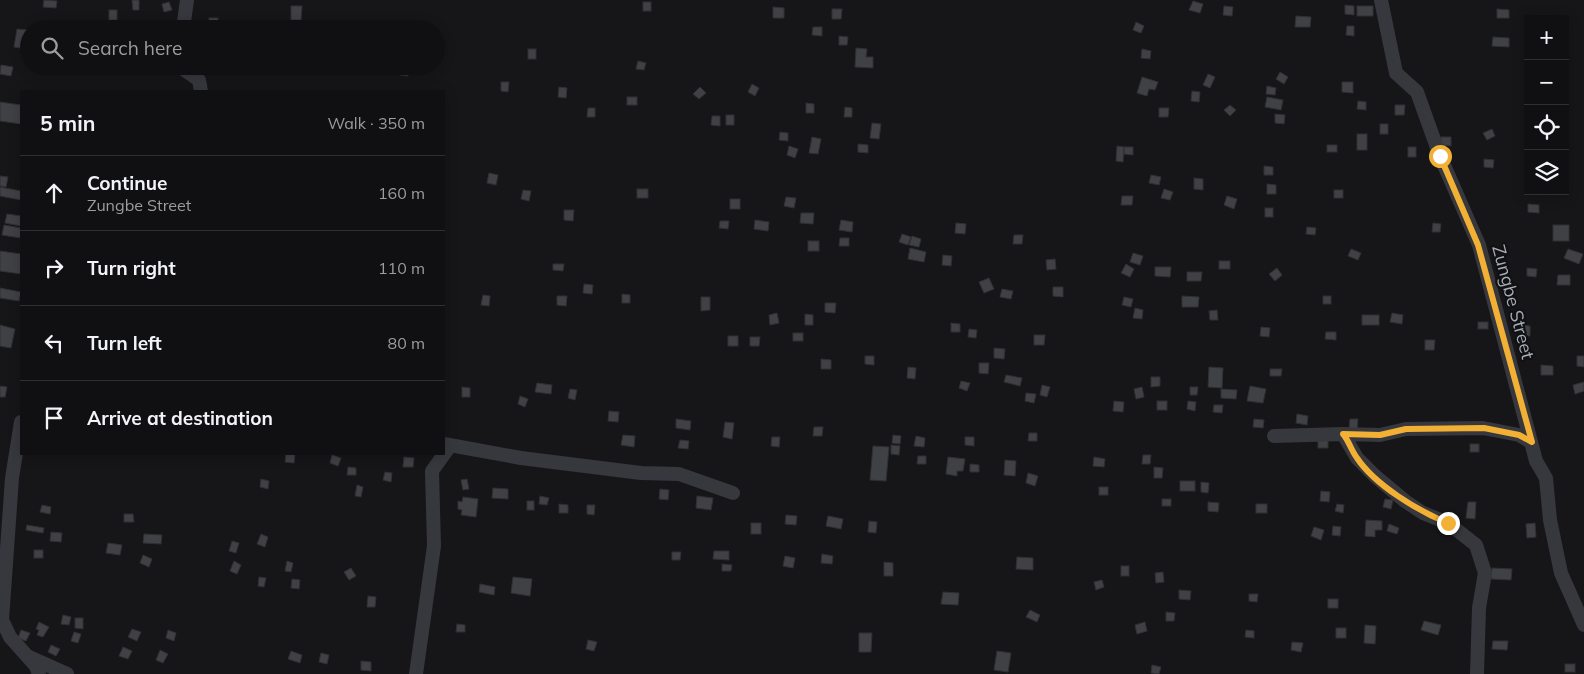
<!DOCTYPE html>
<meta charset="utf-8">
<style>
body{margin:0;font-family:Mulish,sans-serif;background:#19191b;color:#f1f3f6}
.controls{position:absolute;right:15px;top:15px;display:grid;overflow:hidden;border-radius:0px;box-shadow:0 2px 12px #0003}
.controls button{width:45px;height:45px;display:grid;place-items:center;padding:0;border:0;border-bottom:1px solid #303032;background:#101012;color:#f1f3f6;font:25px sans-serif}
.stop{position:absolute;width:15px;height:15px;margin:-11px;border:4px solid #f2b134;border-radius:50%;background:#fff}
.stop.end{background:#f2b134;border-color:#fff;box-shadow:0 1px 5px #0008}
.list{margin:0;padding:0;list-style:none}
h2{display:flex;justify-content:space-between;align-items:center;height:65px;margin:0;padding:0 20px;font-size:21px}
h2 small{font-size:16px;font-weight:400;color:#9c9d9f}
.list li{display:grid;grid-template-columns:32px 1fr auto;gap:15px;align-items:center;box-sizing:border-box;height:75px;padding:0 20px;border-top:1px solid #303032}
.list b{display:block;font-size:19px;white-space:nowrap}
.list p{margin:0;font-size:16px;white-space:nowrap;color:#9c9d9f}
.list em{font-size:16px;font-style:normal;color:#9c9d9f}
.icon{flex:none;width:28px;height:28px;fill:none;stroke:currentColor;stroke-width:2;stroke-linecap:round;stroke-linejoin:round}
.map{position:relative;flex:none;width:1584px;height:674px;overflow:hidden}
.search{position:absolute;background:#101012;box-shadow:0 2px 12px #0003;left:20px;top:20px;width:425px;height:55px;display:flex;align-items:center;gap:12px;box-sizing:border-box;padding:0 18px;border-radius:28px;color:#9c9d9f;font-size:19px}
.panel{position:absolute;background:#101012;box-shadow:0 2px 12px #0003;left:20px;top:90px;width:425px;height:365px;border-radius:0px}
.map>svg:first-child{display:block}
.building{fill:#404145;stroke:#303034}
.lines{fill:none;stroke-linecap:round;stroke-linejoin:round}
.minor{stroke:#37383d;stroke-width:14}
.route{stroke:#f2b134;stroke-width:6}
.labels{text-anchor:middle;stroke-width:4.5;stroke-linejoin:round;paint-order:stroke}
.street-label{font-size:18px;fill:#a8adb8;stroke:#111113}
</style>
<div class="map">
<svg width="1584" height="674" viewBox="0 0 1584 674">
<rect width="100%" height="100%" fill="#161618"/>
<!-- building -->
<g class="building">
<polygon points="44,0 57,1 56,8 43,7"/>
<polygon points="132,0 139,0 139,10 133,10"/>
<polygon points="1193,1 1203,4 1200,13 1189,10"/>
<polygon points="169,2 172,10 164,12 162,4"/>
<rect x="643" y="2" width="8" height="9"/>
<polygon points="1345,5 1354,6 1354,15 1345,14"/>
<polygon points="291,6 302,6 301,20 291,20"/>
<polygon points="1224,6 1233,7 1232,16 1223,15"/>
<rect x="1357" y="6" width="16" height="10"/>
<polygon points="773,7 784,8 784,18 773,18"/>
<polygon points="832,9 842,9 841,19 832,19"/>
<polygon points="1497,9 1509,10 1509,18 1497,18"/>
<rect x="109" y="10" width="8" height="10"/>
<polygon points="1296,16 1311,17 1310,27 1295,27"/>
<rect x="209" y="18" width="9" height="8"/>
<polygon points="1136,22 1144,26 1141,33 1133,30"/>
<polygon points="1347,26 1354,26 1354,36 1346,35"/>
<polygon points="813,27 822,27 822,36 812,35"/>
<polygon points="17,29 28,30 26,49 14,47"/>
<polygon points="839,36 848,37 847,45 839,45"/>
<polygon points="1493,37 1509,38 1509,47 1492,46"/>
<polygon points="856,48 867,49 866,57 873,57 873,68 855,67"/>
<rect x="528" y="49" width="8" height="10"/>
<polygon points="1142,49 1151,51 1150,59 1141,58"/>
<polygon points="638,61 646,63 644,70 636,69"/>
<polygon points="1,65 13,67 11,76 0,74"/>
<polygon points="401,66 408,66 408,76 400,75"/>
<polygon points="1280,72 1288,77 1284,84 1276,79"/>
<polygon points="1208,74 1215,77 1210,88 1203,85"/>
<polygon points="1142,77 1158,82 1155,90 1149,89 1147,96 1137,93"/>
<polygon points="501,82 509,82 508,92 501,91"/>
<polygon points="1342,82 1353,82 1353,93 1342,92"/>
<polygon points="752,84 759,88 755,96 748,92"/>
<polygon points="1267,86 1276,88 1275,95 1266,94"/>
<polygon points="559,87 567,88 566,98 558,97"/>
<polygon points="700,87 706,93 699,99 693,94"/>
<polygon points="1192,91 1200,92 1199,102 1191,101"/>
<rect x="627" y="97" width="10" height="8"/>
<polygon points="1267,97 1283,100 1281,110 1265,107"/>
<polygon points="1358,101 1366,102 1366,110 1357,109"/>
<polygon points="0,102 21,105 21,124 0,121"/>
<polygon points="806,103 814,104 814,113 806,113"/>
<polygon points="1230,105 1236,110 1230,116 1224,110"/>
<polygon points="1395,105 1405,105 1404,115 1395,115"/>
<polygon points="845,107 852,108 852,117 844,117"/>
<polygon points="588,108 595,108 595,117 587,117"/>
<polygon points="1159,108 1169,108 1168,117 1159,117"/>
<polygon points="1275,114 1285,115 1284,124 1275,123"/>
<rect x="726" y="115" width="8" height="10"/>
<polygon points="712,116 720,116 720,126 711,125"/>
<polygon points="872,123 881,124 879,139 870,138"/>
<rect x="1380" y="124" width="8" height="10"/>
<polygon points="1492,129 1495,136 1487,140 1483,133"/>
<polygon points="780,132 788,133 788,141 779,140"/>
<rect x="1357" y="134" width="10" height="16"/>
<polygon points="812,137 821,139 818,154 809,153"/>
<polygon points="1441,137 1451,137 1451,146 1441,145"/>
<polygon points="858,144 868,145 868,153 858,152"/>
<rect x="1327" y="145" width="10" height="7"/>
<polygon points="789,146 798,149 795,158 787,155"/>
<polygon points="1117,146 1124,147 1123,162 1116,161"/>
<polygon points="1124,147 1133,147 1133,155 1124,154"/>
<rect x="1408" y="147" width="8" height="10"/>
<polygon points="1484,159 1494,160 1493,168 1484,167"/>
<polygon points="1264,166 1273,167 1273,175 1264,175"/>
<polygon points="489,173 498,175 496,185 487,183"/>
<polygon points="1151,175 1161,177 1159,185 1149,183"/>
<polygon points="0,176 8,177 6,187 0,186"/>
<polygon points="1194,178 1203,179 1203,190 1194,189"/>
<polygon points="1267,184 1276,185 1276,194 1267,194"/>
<polygon points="0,187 21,191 21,200 0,196"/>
<rect x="637" y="189" width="11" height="9"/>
<polygon points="1164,189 1173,192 1170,200 1161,198"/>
<polygon points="523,190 531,191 529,201 521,199"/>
<rect x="1334" y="190" width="9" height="8"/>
<polygon points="1122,196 1133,196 1132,205 1121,205"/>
<polygon points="1227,196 1237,199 1234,209 1224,205"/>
<polygon points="786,197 796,198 794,208 784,206"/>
<rect x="730" y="199" width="10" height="10"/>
<polygon points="1528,204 1539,205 1539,213 1528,212"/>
<rect x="1265" y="208" width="8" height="9"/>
<polygon points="564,210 574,210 573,221 564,220"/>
<polygon points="801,213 814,213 813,224 800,223"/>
<polygon points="7,214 21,216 21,226 5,223"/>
<polygon points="755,220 769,222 768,231 754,229"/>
<polygon points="841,220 853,222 852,232 839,230"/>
<polygon points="720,221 729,221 728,229 719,228"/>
<polygon points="956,223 966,224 965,234 955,233"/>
<polygon points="1433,223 1441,224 1440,232 1432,232"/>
<polygon points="4,225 21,228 21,238 2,235"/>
<rect x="1553" y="225" width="16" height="16"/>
<polygon points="1307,227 1316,228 1315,235 1306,234"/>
<polygon points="902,234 911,237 908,245 899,242"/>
<polygon points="1014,235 1023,235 1022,244 1013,244"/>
<polygon points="912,236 921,239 919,247 909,245"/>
<polygon points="840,238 849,238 849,246 839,246"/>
<rect x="808" y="241" width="11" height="10"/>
<polygon points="910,248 926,252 924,262 908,259"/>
<polygon points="1351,249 1361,253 1358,260 1348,256"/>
<polygon points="1568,249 1583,254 1579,264 1564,258"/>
<polygon points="0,251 21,254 21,274 0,271"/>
<polygon points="1133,253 1143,256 1140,265 1130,262"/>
<polygon points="943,255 952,256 951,266 942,265"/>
<polygon points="1055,259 1056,269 1047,270 1046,260"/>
<rect x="1219" y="261" width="11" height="8"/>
<polygon points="553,264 564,264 563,271 553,270"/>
<polygon points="1126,264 1134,269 1130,277 1121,273"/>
<polygon points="1155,267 1171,267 1170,277 1155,276"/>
<polygon points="1277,268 1282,275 1275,281 1269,274"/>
<polygon points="1527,268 1537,269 1536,277 1527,276"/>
<polygon points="1187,272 1202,272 1201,281 1187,281"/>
<polygon points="1558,275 1570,275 1570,285 1557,285"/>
<polygon points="989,278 994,289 984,293 979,282"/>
<polygon points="584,284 593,285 592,294 583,293"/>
<polygon points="1053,287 1063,287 1063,297 1053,296"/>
<polygon points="0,288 21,292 19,301 0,298"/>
<polygon points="1002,289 1013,291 1011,299 1000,297"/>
<polygon points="622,294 630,295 630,303 622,303"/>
<polygon points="483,295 490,296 489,306 481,305"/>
<polygon points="557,296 567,296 566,306 557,305"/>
<polygon points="1182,296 1199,297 1198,307 1182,307"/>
<rect x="1323" y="296" width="8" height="8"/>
<polygon points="701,297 710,297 710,310 701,311"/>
<polygon points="1124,297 1133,299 1131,307 1122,305"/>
<polygon points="825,303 836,303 835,313 825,312"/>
<polygon points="1135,308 1143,310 1142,319 1133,318"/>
<polygon points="1217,310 1218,320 1210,320 1209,311"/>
<polygon points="777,313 779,323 770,325 769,315"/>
<polygon points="1392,313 1403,315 1402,324 1390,322"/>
<polygon points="805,314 813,315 813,325 805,325"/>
<rect x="1362" y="315" width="17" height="10"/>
<rect x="1478" y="322" width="10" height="7"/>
<polygon points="951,323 960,324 960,332 951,332"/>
<polygon points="0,325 15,329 11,348 0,346"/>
<polygon points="1520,325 1530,326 1530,336 1519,336"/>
<polygon points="1261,327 1270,328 1269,337 1260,336"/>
<polygon points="969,329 977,330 976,338 968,337"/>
<polygon points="1326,332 1336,332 1336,340 1325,339"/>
<rect x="793" y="333" width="10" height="8"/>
<polygon points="1034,335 1045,335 1044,345 1034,345"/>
<rect x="728" y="336" width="10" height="10"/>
<polygon points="750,337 760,337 759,346 750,346"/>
<polygon points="1425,340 1435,340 1434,350 1425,350"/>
<polygon points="994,348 1005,349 1004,359 994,358"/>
<polygon points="865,356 874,356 874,365 865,364"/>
<polygon points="1577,356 1584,356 1584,367 1577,366"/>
<polygon points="821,359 831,360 831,369 821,369"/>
<polygon points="979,363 989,363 988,374 979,373"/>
<polygon points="1541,365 1553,366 1553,375 1541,375"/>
<polygon points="908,367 916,368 915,379 907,378"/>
<polygon points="1209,367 1223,368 1222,388 1208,387"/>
<polygon points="1270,369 1282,369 1281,376 1270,376"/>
<polygon points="1006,375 1022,378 1020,386 1004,382"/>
<polygon points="1151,377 1160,377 1160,386 1151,387"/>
<polygon points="961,381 970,383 967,391 959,388"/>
<polygon points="1584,382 1584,391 1575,394 1573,385"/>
<polygon points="537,383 552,385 551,394 535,392"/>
<polygon points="1042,385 1050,387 1047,397 1040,395"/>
<polygon points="0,386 7,387 5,397 0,397"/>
<polygon points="1250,386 1266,389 1263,403 1247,401"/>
<polygon points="462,387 470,388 470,397 462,397"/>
<polygon points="1142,387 1144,397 1136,399 1134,389"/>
<polygon points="1190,387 1198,387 1197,395 1190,395"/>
<polygon points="570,389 577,390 575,400 568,398"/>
<polygon points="1221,389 1237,390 1236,399 1221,398"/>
<polygon points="1026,393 1036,394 1034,403 1025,401"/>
<polygon points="520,396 528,399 525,407 518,404"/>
<polygon points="1114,401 1124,402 1123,412 1113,411"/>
<rect x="1157" y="401" width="10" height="9"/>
<polygon points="1188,401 1196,402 1195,411 1187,409"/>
<polygon points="1214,405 1223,405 1222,413 1213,412"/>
<polygon points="609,411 619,412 618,422 608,421"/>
<polygon points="1297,414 1308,416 1307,425 1296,423"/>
<polygon points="676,419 691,421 690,430 676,428"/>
<polygon points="1254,419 1264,420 1263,428 1253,427"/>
<polygon points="1350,419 1358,419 1357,429 1349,429"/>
<polygon points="725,422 734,423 732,439 723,437"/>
<polygon points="814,427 823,427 822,436 813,436"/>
<polygon points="1029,433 1037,433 1037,441 1028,441"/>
<polygon points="623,435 635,436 634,447 621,445"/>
<polygon points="893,435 901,436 900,444 892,443"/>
<polygon points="916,436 925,438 924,447 914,446"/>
<polygon points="772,437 780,437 779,447 771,446"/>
<polygon points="965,437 974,437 974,446 965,445"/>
<polygon points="680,440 689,441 688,449 678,448"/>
<rect x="1318" y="440" width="10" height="8"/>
<rect x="1470" y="444" width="9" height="8"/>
<polygon points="891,445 900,446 899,455 891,454"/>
<polygon points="873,446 889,447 886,481 870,480"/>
<polygon points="286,454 295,454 294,463 285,462"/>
<polygon points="332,455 341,458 338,466 330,463"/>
<polygon points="1143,455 1151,455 1150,464 1142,464"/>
<polygon points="918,456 926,456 926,464 917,464"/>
<polygon points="404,457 414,458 413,467 403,467"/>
<polygon points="948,457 965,459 963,471 957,471 957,476 946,474"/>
<polygon points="1094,457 1105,459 1104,467 1093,466"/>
<polygon points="1005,460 1016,461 1015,476 1004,475"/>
<polygon points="970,464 979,465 979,472 970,472"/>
<polygon points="348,467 356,468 356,475 347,475"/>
<polygon points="1154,467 1163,468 1162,478 1154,478"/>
<polygon points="385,472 392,473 391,482 383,480"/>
<polygon points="1028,473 1038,476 1035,486 1026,483"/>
<polygon points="261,479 269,481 268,489 260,487"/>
<polygon points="467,479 469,489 463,490 461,480"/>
<rect x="1180" y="481" width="15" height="10"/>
<polygon points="1201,482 1209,483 1208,493 1201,492"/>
<polygon points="357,485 363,487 361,497 355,496"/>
<rect x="1099" y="487" width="9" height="8"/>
<polygon points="493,488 508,489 508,499 492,498"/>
<polygon points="660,489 669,490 668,500 659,499"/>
<polygon points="1321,491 1330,492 1329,502 1320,501"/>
<polygon points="540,496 549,498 547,505 539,504"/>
<polygon points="697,496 713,498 711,510 696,508"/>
<polygon points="463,497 478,499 476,517 461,515 462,510 458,509 458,501 462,502"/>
<rect x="1162" y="499" width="9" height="7"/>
<polygon points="1385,499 1393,500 1391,509 1383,507"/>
<rect x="527" y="501" width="7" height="9"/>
<polygon points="1208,502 1219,503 1218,512 1208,511"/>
<polygon points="1468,502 1476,502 1475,519 1466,518"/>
<polygon points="559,504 568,505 568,513 559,513"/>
<rect x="1256" y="504" width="11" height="9"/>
<polygon points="1337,504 1344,505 1343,513 1335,511"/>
<polygon points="42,505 51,507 50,514 40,512"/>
<polygon points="587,505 595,505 594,515 587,514"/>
<polygon points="124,514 133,514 134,522 124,522"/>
<polygon points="786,515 797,516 796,525 785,524"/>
<polygon points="828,516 843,519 841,529 826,526"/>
<polygon points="1366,520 1382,521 1382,530 1375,530 1375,537 1365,536"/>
<polygon points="869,521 877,522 876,533 868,532"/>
<rect x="751" y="523" width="10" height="11"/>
<polygon points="1535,523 1536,537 1527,538 1526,524"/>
<polygon points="1389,524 1399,528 1397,534 1387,531"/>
<polygon points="27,525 44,528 43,533 26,530"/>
<polygon points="1333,526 1341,527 1340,536 1332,535"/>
<polygon points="1314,527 1324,530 1321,540 1311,536"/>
<polygon points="51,532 62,533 61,542 50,541"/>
<polygon points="144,534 162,535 161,544 143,543"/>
<polygon points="261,534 268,537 265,547 257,544"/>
<polygon points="232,541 239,543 236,553 229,551"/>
<polygon points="108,543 122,545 120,555 106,553"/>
<rect x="34" y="550" width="9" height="8"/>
<polygon points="714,551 729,551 729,560 713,559"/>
<polygon points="672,552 681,552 680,560 672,560"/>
<polygon points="822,554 833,556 832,564 821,563"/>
<polygon points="143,555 152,559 149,567 140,563"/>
<polygon points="785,556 795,558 793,568 783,566"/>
<polygon points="1017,557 1033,558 1033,570 1016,569"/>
<polygon points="234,561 241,565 237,574 230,571"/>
<polygon points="287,561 293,563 291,572 285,571"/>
<polygon points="884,562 893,563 893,576 884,576"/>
<polygon points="722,564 732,565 731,571 722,571"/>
<rect x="1121" y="566" width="8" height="10"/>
<polygon points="351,568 356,576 349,580 344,572"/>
<polygon points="1492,568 1512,569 1511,580 1491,579"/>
<polygon points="1163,572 1164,582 1156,583 1155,573"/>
<polygon points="259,577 266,578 264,587 258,586"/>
<polygon points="513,577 532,579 530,596 511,593"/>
<polygon points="292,579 300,580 299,589 291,588"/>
<polygon points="1102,580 1104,587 1096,590 1094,582"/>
<polygon points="480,584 495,587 494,595 479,592"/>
<polygon points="1179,590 1191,591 1190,600 1179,599"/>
<polygon points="943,592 959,593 958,605 941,604"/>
<polygon points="1249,594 1258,594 1257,602 1249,601"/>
<polygon points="368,596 376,597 375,607 367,607"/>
<rect x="1328" y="599" width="10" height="9"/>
<polygon points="1030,610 1040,615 1037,622 1026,617"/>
<polygon points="1166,612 1175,613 1174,621 1166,621"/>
<polygon points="63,615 71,617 69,625 61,624"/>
<polygon points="75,618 83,618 83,629 75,628"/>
<polygon points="1424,621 1441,625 1438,635 1421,630"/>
<polygon points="39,622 49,627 43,637 37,635 39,630 36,629"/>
<polygon points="1145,622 1147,631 1137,634 1135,625"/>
<polygon points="457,624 465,625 465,632 456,632"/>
<polygon points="1365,625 1376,626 1375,644 1364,643"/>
<rect x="1336" y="628" width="10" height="10"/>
<polygon points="132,629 141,632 137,641 128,637"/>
<polygon points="21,630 30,633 26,641 18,638"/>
<polygon points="168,630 176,633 174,641 166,638"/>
<polygon points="1246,630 1254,631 1254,638 1245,637"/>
<polygon points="74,632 81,634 78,643 71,641"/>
<polygon points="859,633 872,633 871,652 859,652"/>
<polygon points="588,640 597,642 594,651 586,649"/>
<polygon points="1493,641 1508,641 1507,650 1492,649"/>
<polygon points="1292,642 1303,643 1301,652 1291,650"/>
<polygon points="51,645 60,649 56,656 48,652"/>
<polygon points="123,647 132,651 128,659 119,656"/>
<polygon points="160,650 168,654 163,663 156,660"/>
<polygon points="291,651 302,655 300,663 288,659"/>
<polygon points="997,651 1011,653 1008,672 994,670"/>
<polygon points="321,653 329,655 327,664 319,662"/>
<polygon points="361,661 371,662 371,671 361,670"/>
<rect x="1565" y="664" width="10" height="8"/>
<polygon points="1152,665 1161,667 1159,674 1151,673"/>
</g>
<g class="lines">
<!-- minor -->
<g class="minor">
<polyline points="1381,0 1396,73 1417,92 1440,156 1479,245 1536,461 1546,478 1550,520 1561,573 1584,625"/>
<polyline points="183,29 187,0"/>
<polyline points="179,66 199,80 201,91"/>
<polyline points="21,422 12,478 2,620 10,637 36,666 39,674"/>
<polyline points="1343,434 1380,435 1406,429 1483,428 1519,435 1531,442"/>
<polyline points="1274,436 1343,434 1357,458 1375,476 1405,501 1423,513 1448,523 1476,545 1485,573 1479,608 1477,674"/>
<polyline points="444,444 521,458 641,473 679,474 733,493"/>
<polyline points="29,657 67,674"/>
<polyline points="416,674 434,546 432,471 450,446"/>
</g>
</g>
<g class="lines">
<!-- route -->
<path class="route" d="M1440 156 1478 245 1532 442 1519 435 1484 428 1406 429 1380 435 1343 434C1349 441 1351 450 1357 458 1375 485 1418 511 1448 523"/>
</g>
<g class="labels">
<!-- street labels -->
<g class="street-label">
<text transform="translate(1513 302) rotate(75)" y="6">Zungbe Street</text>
</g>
</g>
</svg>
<div class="controls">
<button>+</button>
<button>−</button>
<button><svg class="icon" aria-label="locate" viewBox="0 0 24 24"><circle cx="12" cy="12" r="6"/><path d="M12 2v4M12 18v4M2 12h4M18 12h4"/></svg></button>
<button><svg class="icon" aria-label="layers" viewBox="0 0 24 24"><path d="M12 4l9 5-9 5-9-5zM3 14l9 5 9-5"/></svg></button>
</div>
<div class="stop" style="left:1440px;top:156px"></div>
<div class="stop end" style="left:1448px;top:523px"></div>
<div class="search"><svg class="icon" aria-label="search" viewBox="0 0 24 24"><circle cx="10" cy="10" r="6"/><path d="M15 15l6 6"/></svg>Search here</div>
<section class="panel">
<h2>5 min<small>Walk · 350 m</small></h2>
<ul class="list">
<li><svg class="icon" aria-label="ahead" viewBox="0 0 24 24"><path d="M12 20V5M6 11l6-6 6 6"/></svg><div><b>Continue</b><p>Zungbe Street</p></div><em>160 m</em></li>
<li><svg class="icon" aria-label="right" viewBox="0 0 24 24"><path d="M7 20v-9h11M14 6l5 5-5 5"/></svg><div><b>Turn right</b></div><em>110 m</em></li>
<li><svg class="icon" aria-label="left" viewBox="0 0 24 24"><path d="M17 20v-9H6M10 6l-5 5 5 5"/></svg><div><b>Turn left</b></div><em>80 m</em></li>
<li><svg class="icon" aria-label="arrive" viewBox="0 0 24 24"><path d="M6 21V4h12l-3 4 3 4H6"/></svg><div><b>Arrive at destination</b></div></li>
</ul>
</section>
</div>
